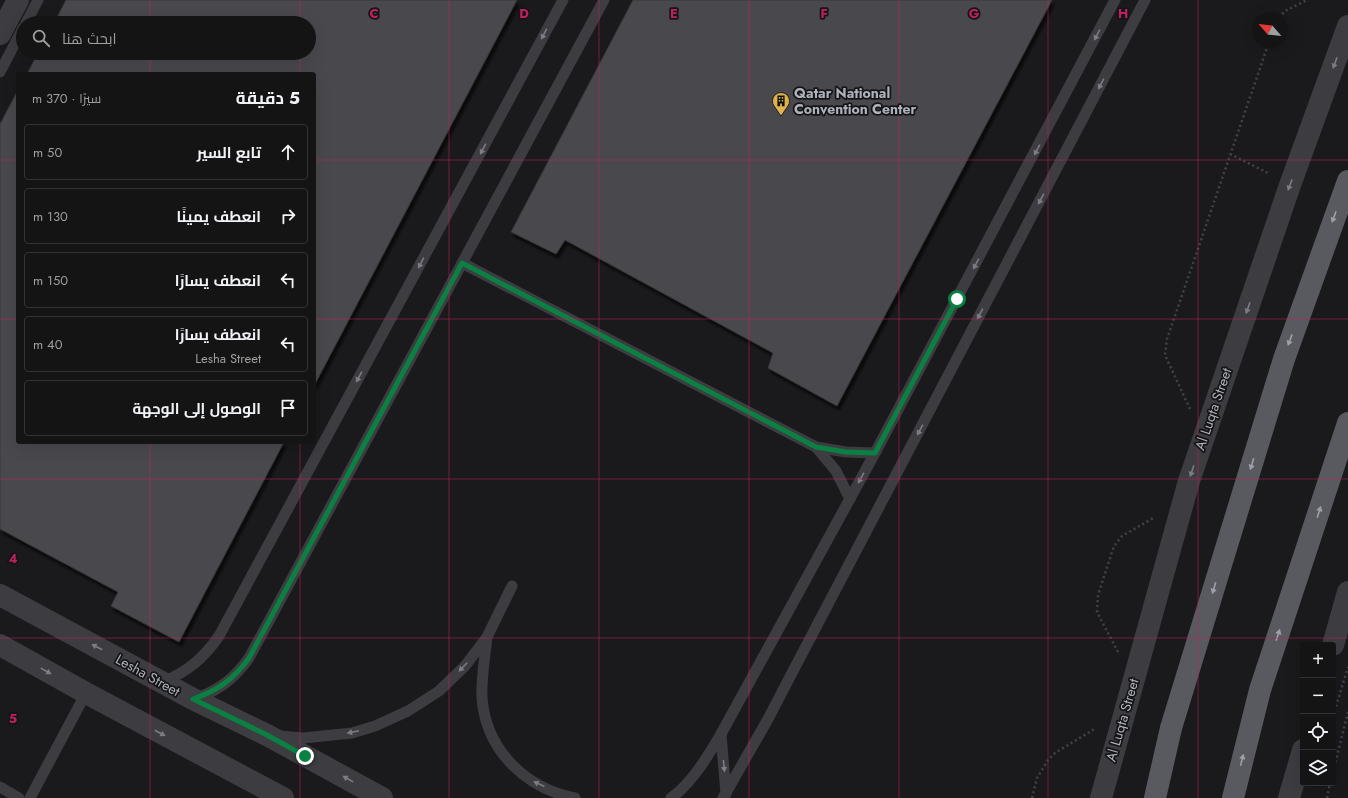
<!DOCTYPE html>
<html lang="ar">
<meta charset="utf-8">
<style>
body{margin:0;font-family:Jost,Cairo,sans-serif;background:#212122;color:#f1f3f6;direction:rtl}
.controls{position:absolute;right:12px;bottom:12px;display:grid;overflow:hidden;border-radius:4px;box-shadow:0 4px 16px #0002}
.controls button{width:36px;height:36px;display:grid;place-items:center;padding:0;border:0;border-bottom:1px solid #333334;background:#141415;color:#f1f3f6;font:20px sans-serif}
.compass{position:absolute;left:1252px;top:12px;width:36px;height:36px;border-radius:50%;background:#141415;box-shadow:0 4px 16px #0002;rotate:298deg}
.stop{position:absolute;width:12px;height:12px;margin:-9px;border:3px solid #0b8043;border-radius:50%;background:#fff}
.stop.end{background:#0b8043;border-color:#fff;box-shadow:0 1px 4px #0008}
.list{margin:0;padding:0;list-style:none}
h2{display:flex;justify-content:space-between;align-items:center;height:52px;margin:0;padding:0 16px;font-size:17px}
h2 small{font-size:13px;font-weight:400;color:#9d9ea0}
.list li{display:grid;grid-template-columns:26px 1fr auto;gap:12px;align-items:center;box-sizing:border-box;height:56px;margin:0 8px 8px;padding:0 8px;border:1px solid #333334;border-radius:4px}
.list b{display:block;font-size:15px;white-space:nowrap}
.list p{margin:0;font-size:13px;white-space:nowrap;color:#9d9ea0}
.list em{font-size:13px;font-style:normal;color:#9d9ea0}
.icon{flex:none;width:22px;height:22px;fill:none;stroke:currentColor;stroke-width:2;stroke-linecap:round;stroke-linejoin:round}
.map{position:relative;flex:none;width:1348px;height:798px;overflow:hidden;direction:ltr}
.search{position:absolute;background:#141415;box-shadow:0 4px 16px #0002;left:16px;top:16px;width:300px;height:44px;display:flex;align-items:center;gap:10px;box-sizing:border-box;padding:0 14px;border-radius:22px;color:#9d9ea0;font-size:15px}
.panel{position:absolute;background:#141415;box-shadow:0 4px 16px #0002;left:16px;top:72px;width:300px;height:372px;border-radius:4px;direction:rtl}
.map>svg:first-child{display:block}
.building{fill:#4a4a4e;stroke:#353538;filter:url(#shadow)}
.lines{fill:none;stroke-linecap:round;stroke-linejoin:round}
.path{stroke:#424348;stroke-width:2.5;stroke-dasharray:2 3;stroke-linecap:butt}
.service{stroke:#3c3c41;stroke-width:11}
.minor{stroke:#3c3c41;stroke-width:22}
.primary{stroke:#585a5f;stroke-width:22}
.oneway{fill:#7b7d84}
.oneway2{fill:#9da0a8}
.route{stroke:#0b8043;stroke-width:5}
.grid{fill:none;stroke:#c12060;stroke-width:1;stroke-opacity:0.55}
.labels{text-anchor:middle;stroke-width:3.5;stroke-linejoin:round;paint-order:stroke}
.poi-label{font-size:14px;font-weight:bold;fill:#aeb2ba;stroke:#151517;text-anchor:start}
.street-label{font-size:14px;fill:#aeb2ba;stroke:#151517}
.grid-label{font-size:13px;text-anchor:middle;font-weight:bold;fill:#c12060;stroke:#151517;stroke-width:3.5;stroke-linejoin:round;paint-order:stroke}
</style>
<div class="map">
<svg width="1348" height="798" viewBox="0 0 1348 798">
<defs>
<filter id="shadow"><feDropShadow dx="2.5" dy="4.5" stdDeviation="1" flood-color="#0009"/></filter>
</defs>
<rect width="100%" height="100%" fill="#1a1a1c"/>
<!-- building -->
<g class="building">
<polygon points="66,0 517,0 314,386 314,74 27,74 38,53 309,53 309,23 54,23"/>
<polygon points="633,0 1052,0 837,406 768,368 773,353 565,240 556,254 511,232"/>
<polygon points="18,90 18,442 284,442 179,642 111,606 118,592 0,529 0,124"/>
</g>
<g class="lines">
<!-- path -->
<g class="path">
<polyline points="1279,18 1285,11 1307,0"/>
<polyline points="1230,154 1270,174"/>
<polyline points="1190,409 1165,355 1167,339 1269,42"/>
<polyline points="1118,652 1097,612 1098,595 1114,546 1122,536 1155,517"/>
<polyline points="1333,716 1348,667"/>
<polyline points="1333,772 1348,712"/>
<polyline points="1032,798 1037,778 1048,760 1055,753 1096,728"/>
<polyline points="1327,798 1330,783"/>
</g>
<!-- service -->
<g class="service">
<polyline points="26,23 38,0"/>
<polyline points="0,72 23,28"/>
<polyline points="462,263 816,447 846,452 875,453"/>
<polyline points="816,447 836,471 850,499"/>
<path d="M487 637C485 657 481 678 482 698 486 750 525 788 575 798"/>
<path d="M163 682C188 671 203 659 219 636L563 0"/>
<path d="M195 699C219 690 234 679 249 658L604 0"/>
<polyline points="721,734 726,794"/>
<polyline points="280,736 303,738 352,733 375,726 408,711 439,691 465,666 487,637 512,586"/>
<polyline points="0,787 19,798"/>
<polyline points="30,798 86,693"/>
<path d="M671 798C692 783 708 756 721 734L875 453 1115 0"/>
<polyline points="723,798 768,719 793,671 1145,0"/>
</g>
<!-- minor -->
<g class="minor">
<polyline points="0,34 18,0"/>
<polyline points="0,595 193,699 267,735 382,798"/>
<polyline points="0,645 86,693 283,798"/>
<polyline points="1333,645 1348,592"/>
<polyline points="1101,798 1189,481 1290,185 1348,26"/>
<polyline points="1289,798 1303,750"/>
</g>
<!-- primary -->
<g class="primary">
<polyline points="1155,798 1171,728 1284,359 1348,181"/>
<polyline points="1233,798 1260,690 1348,423"/>
</g>
</g>
<!-- one-way arrows -->
<defs><path id="oneway-solid" d="M-6-.8H1V-3.2L6.5 0L1 3.2V.8H-6Z"/></defs>
<g class="oneway">
<use href="#oneway-solid" transform="translate(544 34) rotate(118)"/>
<use href="#oneway-solid" transform="translate(1097 35) rotate(118)"/>
<use href="#oneway-solid" transform="translate(1335 63) rotate(110)"/>
<use href="#oneway-solid" transform="translate(1101 84) rotate(118)"/>
<use href="#oneway-solid" transform="translate(483 149) rotate(118)"/>
<use href="#oneway-solid" transform="translate(1037 150) rotate(118)"/>
<use href="#oneway-solid" transform="translate(1290 185) rotate(110)"/>
<use href="#oneway-solid" transform="translate(1041 199) rotate(118)"/>
<use href="#oneway-solid" transform="translate(421 263) rotate(118)"/>
<use href="#oneway-solid" transform="translate(976 264) rotate(118)"/>
<use href="#oneway-solid" transform="translate(1248 308) rotate(109)"/>
<use href="#oneway-solid" transform="translate(980 314) rotate(118)"/>
<use href="#oneway-solid" transform="translate(359 377) rotate(118)"/>
<use href="#oneway-solid" transform="translate(920 430) rotate(118)"/>
<use href="#oneway-solid" transform="translate(1192 471) rotate(109)"/>
<use href="#oneway-solid" transform="translate(861 478) rotate(119)"/>
<use href="#oneway-solid" transform="translate(97 647) rotate(-152)"/>
<use href="#oneway-solid" transform="translate(463 667) rotate(134)"/>
<use href="#oneway-solid" transform="translate(46 671) rotate(29)"/>
<use href="#oneway-solid" transform="translate(353 732) rotate(168)"/>
<use href="#oneway-solid" transform="translate(160 733) rotate(28)"/>
<use href="#oneway-solid" transform="translate(724 766) rotate(85)"/>
<use href="#oneway-solid" transform="translate(348 779) rotate(-151)"/>
<use href="#oneway-solid" transform="translate(539 784) rotate(-155)"/>
</g>
<g class="oneway2">
<use href="#oneway-solid" transform="translate(1334 217) rotate(110)"/>
<use href="#oneway-solid" transform="translate(1290 340) rotate(110)"/>
<use href="#oneway-solid" transform="translate(1252 464) rotate(107)"/>
<use href="#oneway-solid" transform="translate(1319 512) rotate(-72)"/>
<use href="#oneway-solid" transform="translate(1214 588) rotate(107)"/>
<use href="#oneway-solid" transform="translate(1278 635) rotate(-72)"/>
<use href="#oneway-solid" transform="translate(1242 760) rotate(-76)"/>
</g>
<g class="lines">
<!-- route -->
<path class="route" d="M305 756 267 735 193 699C217 691 234 679 249 658L462 263 816 447 846 452 875 453 957 299"/>
</g>
<!-- grid -->
<path class="grid" d="M150 0V23M300 0V23M449 0V798M599 0V798M749 0V798M899 0V798M1048 0V798M1198 0V798M150 53V74M300 53V74M0 160H18M314 160H1348M0 319H18M314 319H1348M150 442V798M300 442V798M0 479H1348M0 638H1348"/>
<!-- icons -->
<defs>
<symbol id="building-pin" viewBox="-11 -11 22 30"><path d="M0 17L-7.5 6A9.5 9.5 0 1 1 7.5 6Z" fill="#dfb150" stroke="#151517"/><path d="M-4-6H4V6H1V3H-1V6H-4ZM-2.5-4.3h1.7v1.8h-1.7ZM.8-4.3h1.7v1.8H.8ZM-2.5-1h1.7V.8h-1.7ZM.8-1h1.7V.8H.8Z" fill="#111"/></symbol>
</defs>
<g fill-rule="evenodd">
<use href="#building-pin" x="771" y="91" width="20" height="27"/>
</g>
<g class="labels">
<!-- poi labels -->
<g class="poi-label">
<text x="794" y="98">Qatar National<tspan x="794" dy="16">Convention Center</tspan></text>
</g>
<!-- street labels -->
<g class="street-label">
<text transform="translate(1213 409) rotate(-71)" y="5">Al Luqta Street</text>
<text transform="translate(148 675) rotate(29)" y="5">Lesha Street</text>
<text transform="translate(1122 720) rotate(-74)" y="5">Al Luqta Street</text>
</g>
</g>
<g class="grid-label">
<text x="374" y="18">C</text>
<text x="524" y="18">D</text>
<text x="674" y="18">E</text>
<text x="824" y="18">F</text>
<text x="974" y="18">G</text>
<text x="1123" y="18">H</text>
<text x="13" y="563">4</text>
<text x="13" y="723">5</text>
</g>
</svg>
<div class="controls">
<button>+</button>
<button>−</button>
<button><svg class="icon" aria-label="locate" viewBox="0 0 24 24"><circle cx="12" cy="12" r="6"/><path d="M12 2v4M12 18v4M2 12h4M18 12h4"/></svg></button>
<button><svg class="icon" aria-label="layers" viewBox="0 0 24 24"><path d="M12 4l9 5-9 5-9-5zM3 14l9 5 9-5"/></svg></button>
</div>
<svg class="compass" viewBox="-18 -18 36 36"><path d="M0-13l5 13h-10z" fill="#e53935"/><path d="M0 13l5-13h-10z" fill="#9d9ea0"/></svg>
<div class="stop" style="left:957px;top:299px"></div>
<div class="stop end" style="left:305px;top:756px"></div>
<div class="search"><svg class="icon" aria-label="search" viewBox="0 0 24 24"><circle cx="10" cy="10" r="6"/><path d="M15 15l6 6"/></svg>ابحث هنا</div>
<section class="panel">
<h2>5 دقيقة<small>سيرًا · 370 m</small></h2>
<ul class="list">
<li><svg class="icon" aria-label="ahead" viewBox="0 0 24 24"><path d="M12 20V5M6 11l6-6 6 6"/></svg><div><b>تابع السير</b></div><em>50 m</em></li>
<li><svg class="icon" aria-label="right" viewBox="0 0 24 24"><path d="M7 20v-9h11M14 6l5 5-5 5"/></svg><div><b>انعطف يمينًا</b></div><em>130 m</em></li>
<li><svg class="icon" aria-label="left" viewBox="0 0 24 24"><path d="M17 20v-9H6M10 6l-5 5 5 5"/></svg><div><b>انعطف يسارًا</b></div><em>150 m</em></li>
<li><svg class="icon" aria-label="left" viewBox="0 0 24 24"><path d="M17 20v-9H6M10 6l-5 5 5 5"/></svg><div><b>انعطف يسارًا</b><p>Lesha Street</p></div><em>40 m</em></li>
<li><svg class="icon" aria-label="arrive" viewBox="0 0 24 24"><path d="M6 21V4h12l-3 4 3 4H6"/></svg><div><b>الوصول إلى الوجهة</b></div></li>
</ul>
</section>
</div>
